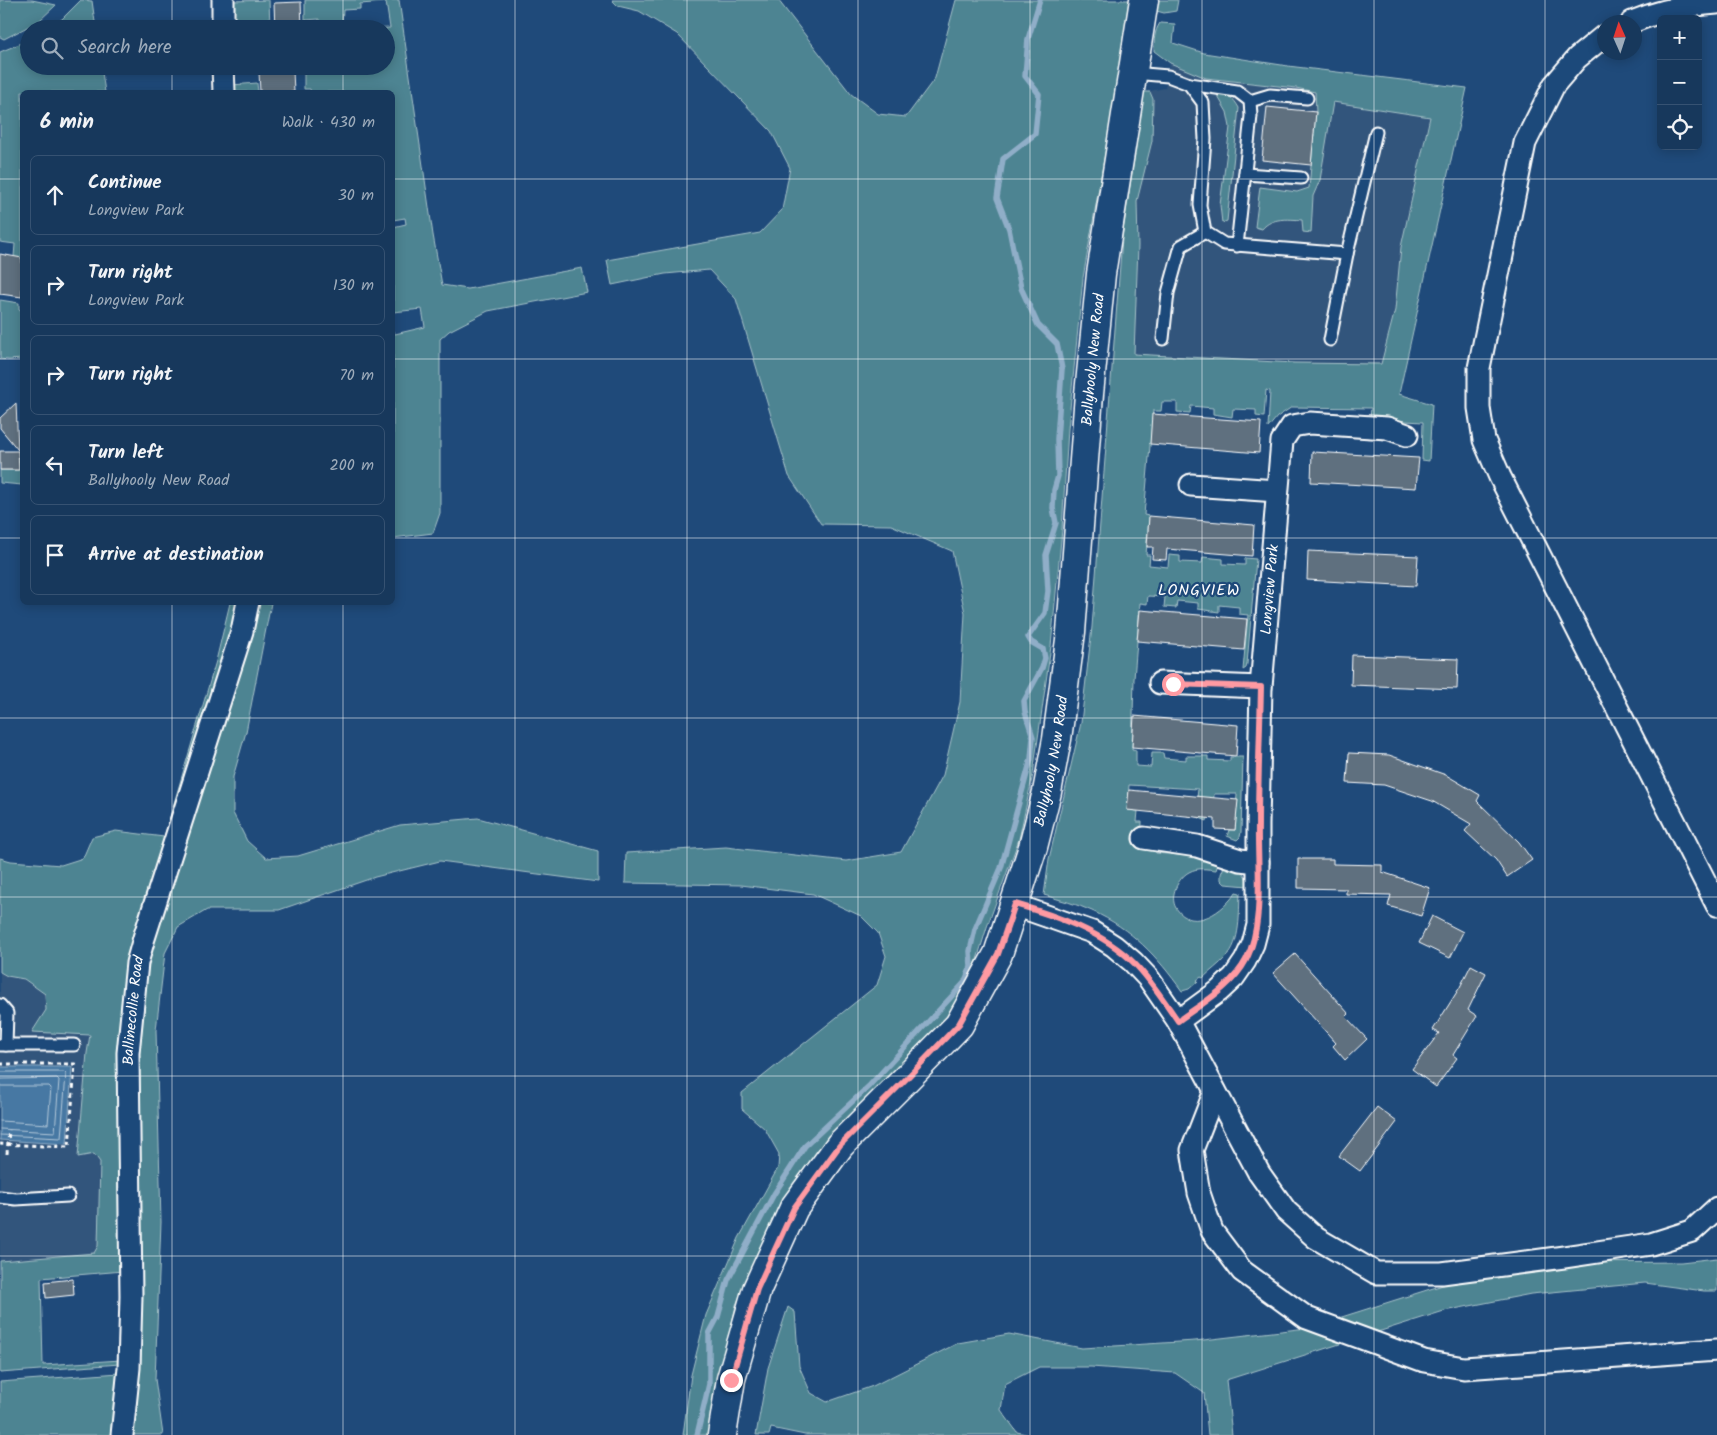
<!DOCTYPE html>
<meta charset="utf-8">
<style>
body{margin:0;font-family:Kalam,sans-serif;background:#244365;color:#f1f3f6}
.controls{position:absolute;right:15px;top:15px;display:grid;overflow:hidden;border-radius:8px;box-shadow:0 2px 12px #0003}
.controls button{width:45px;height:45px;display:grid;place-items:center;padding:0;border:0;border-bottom:1px solid #365272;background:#17385c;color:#f1f3f6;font:25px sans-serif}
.compass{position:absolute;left:1597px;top:15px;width:45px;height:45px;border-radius:50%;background:#17385c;box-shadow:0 2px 12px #0003;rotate:357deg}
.stop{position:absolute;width:15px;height:15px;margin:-11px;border:4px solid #ff9aa2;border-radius:50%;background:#fff}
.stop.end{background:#ff9aa2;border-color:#fff;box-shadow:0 1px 5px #0008}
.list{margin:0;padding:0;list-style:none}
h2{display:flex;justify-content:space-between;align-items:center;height:65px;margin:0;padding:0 20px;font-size:21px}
h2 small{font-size:16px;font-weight:400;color:#9eacbb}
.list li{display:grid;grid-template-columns:32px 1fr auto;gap:15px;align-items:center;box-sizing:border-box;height:80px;margin:0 10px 10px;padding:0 10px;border:1px solid #365272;border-radius:8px}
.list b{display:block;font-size:19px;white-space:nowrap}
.list p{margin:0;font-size:16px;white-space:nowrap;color:#9eacbb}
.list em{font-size:16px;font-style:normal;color:#9eacbb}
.icon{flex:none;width:28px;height:28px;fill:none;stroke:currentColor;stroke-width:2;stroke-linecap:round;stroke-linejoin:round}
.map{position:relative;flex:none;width:1717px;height:1435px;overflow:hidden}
.search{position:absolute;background:#17385c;box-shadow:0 2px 12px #0003;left:20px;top:20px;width:375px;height:55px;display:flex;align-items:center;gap:12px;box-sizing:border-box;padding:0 18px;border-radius:28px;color:#9eacbb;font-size:19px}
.panel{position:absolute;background:#17385c;box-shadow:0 2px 12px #0003;left:20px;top:90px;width:375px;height:515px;border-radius:8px}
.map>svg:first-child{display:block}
.built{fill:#32557c}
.green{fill:#4e8492;stroke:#a6c2c8;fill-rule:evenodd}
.water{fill:#4678a3;stroke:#90aec8}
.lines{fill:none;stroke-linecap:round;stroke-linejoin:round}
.shore{stroke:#b5c9da;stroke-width:1}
.stream{stroke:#90aec8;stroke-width:5.5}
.building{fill:#5e707f;stroke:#fff}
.service-casing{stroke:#fff;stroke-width:15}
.minor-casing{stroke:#fff;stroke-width:25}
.secondary-casing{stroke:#fff;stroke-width:31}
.path{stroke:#fff;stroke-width:3;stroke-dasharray:4 4;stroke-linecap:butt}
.service{stroke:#1f4a7a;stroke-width:11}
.minor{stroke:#1f4a7a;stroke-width:21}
.secondary{stroke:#1f4a7a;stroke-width:28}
.route{stroke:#ff9aa2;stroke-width:6}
.grid{fill:none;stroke:#fff;stroke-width:1;stroke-opacity:0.55}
.labels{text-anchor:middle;stroke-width:4.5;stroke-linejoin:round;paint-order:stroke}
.street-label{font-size:15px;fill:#fff;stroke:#1f4a7a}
.neighbourhood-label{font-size:16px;letter-spacing:1px;fill:#fff;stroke:#1f4a7a}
</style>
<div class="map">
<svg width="1717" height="1435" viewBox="0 0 1717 1435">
<rect width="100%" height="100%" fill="#1f4a7a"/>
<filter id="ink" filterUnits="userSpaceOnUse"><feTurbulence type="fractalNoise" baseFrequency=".02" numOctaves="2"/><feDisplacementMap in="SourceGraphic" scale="10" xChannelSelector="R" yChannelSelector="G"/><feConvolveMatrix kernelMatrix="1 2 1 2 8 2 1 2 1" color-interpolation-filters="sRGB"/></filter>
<g filter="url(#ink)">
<!-- built -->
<g class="built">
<polygon points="1173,43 1204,53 1288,66 1467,88 1399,394 1270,391 1110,379 1122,239 1144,92 1165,88 1170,63 1154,51"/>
<polygon points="0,931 125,944 116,1272 0,1281"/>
</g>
<!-- green -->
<g class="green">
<polygon points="0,0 32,0 56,5 39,21 4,39 0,37"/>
<polygon points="81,0 92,1 96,29 47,29 62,19"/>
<polygon points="269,0 270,28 233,29 233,1"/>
<path d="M305 0H399L433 235 442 285 468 289 582 268 587 292 488 311 449 331 440 339V513L433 533 393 538V331L395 334 425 327 422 309 393 312V227L406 224 405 218 393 220 392 92H311L310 89H304V68L298 66H386V29H319V19L305 20ZM386 2 390 28 361 29V23L342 24 343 10 360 9V4Z"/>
<polygon points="612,0 778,0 851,94 878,114 906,117 935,78 956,0 1129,0 1118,80 1083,278 1068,429 1062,529 1051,646 1033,774 1019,839 987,927 972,976 943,1022 831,1136 795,1181 758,1254 736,1305 713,1409 709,1435 683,1435 691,1375 706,1315 739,1238 778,1168 779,1154 765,1129 742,1109 742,1093 877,985 886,956 878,933 861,916 813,894 741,885 625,883 626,853 726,847 846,861 901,852 943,775 960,702 965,613 952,551 891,525 821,524 789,476 736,299 709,270 665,274 612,285 607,260 760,233 782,210 790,168 771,131 677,34 639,11 618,6"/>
<polygon points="1154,0 1178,0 1176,11 1164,13 1153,10"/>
<path d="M1160 23 1175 24 1173 43 1204 53 1288 66 1467 88 1399 394 1432 404 1429 461 1422 460 1423 422 1370 419 1371 408 1292 407 1277 417 1268 428 1270 391 1266 390 1264 417 1256 416V410L1233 409 1232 417 1213 414V408L1191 406 1190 413 1177 412V402H1162L1161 411H1153L1144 515 1149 516 1146 555H1150L1149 565 1168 567 1169 555 1180 556V562L1202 563 1203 557 1223 559V564L1245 565V558L1256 559 1247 664 1246 668 1243 670 1248 615 1239 614V607L1219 605V612L1198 609V603L1177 601 1176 608 1164 607 1165 597 1148 596 1147 604 1140 603 1134 679 1132 749 1136 750V766L1151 767 1152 753H1163L1164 758 1186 760V756H1208V760L1230 761V757H1243L1241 832 1240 837 1237 840 1227 836 1229 830H1235L1237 794H1214L1213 813 1208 812 1207 821 1195 816 1198 789 1129 785 1127 810 1138 811 1137 822H1142L1141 846 1155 847 1156 853 1190 856 1194 851 1219 861 1216 870C1207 869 1198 867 1189 872 1178 878 1169 896 1176 908 1193 934 1225 910 1236 892L1240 893C1239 913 1241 942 1226 957 1219 965 1210 971 1203 978L1201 977 1197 980 1198 981 1189 989 1182 991C1157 956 1132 929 1092 911 1077 904 1060 900 1044 895L1049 859 1081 723 1092 627 1122 239 1144 92H1150L1153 99 1152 141 1137 201 1138 246 1134 354 1294 363 1381 364 1395 310 1401 247 1430 117 1333 102 1320 180 1313 196 1311 233 1303 232 1302 220C1288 219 1272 217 1262 229L1255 227 1260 187 1297 192 1309 188 1316 112 1315 92 1296 88 1206 78 1170 63 1154 51C1154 40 1154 32 1160 23Z"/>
<polygon points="29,40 29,66 101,66 105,92 22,92 22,258 14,257 15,244 0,242 0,52"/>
<polygon points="257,83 258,92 232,92 232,85"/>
<path d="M1217 95C1229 95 1233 97 1239 108L1227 221 1222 223 1220 205 1230 127 1227 112Z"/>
<polygon points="0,300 19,303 19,309 22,311 22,359 9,360 0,359"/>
<polygon points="22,448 22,485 0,483 0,470 19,470 18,451"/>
<polygon points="230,603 238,603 225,659 134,943 123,1271 41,1278 43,1365 121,1360 120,1364 0,1373 0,1261 94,1253 98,1246 100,1162 94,1154 78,1157 87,1053 90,1035 32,1032 46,1010 45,994 24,979 7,976 0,972 0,858 11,861 61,865 83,858 92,837 116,831 164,837 216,661"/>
<polygon points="255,603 271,603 246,732 233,777 233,813 247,841 266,858 298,856 400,825 478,818 598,851 598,882 440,861 375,877 279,910 207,910 178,927 165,953 156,1030 161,1222 155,1379 163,1435 131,1435 135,1111 144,962"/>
<path d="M1225 864C1238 869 1246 870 1248 886L1225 884 1221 880V874Z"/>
<polygon points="1717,1258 1717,1291 1704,1291 1645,1283 1531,1294 1444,1311 1226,1380 1232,1435 1208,1435 1204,1393 1175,1373 1091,1367 1039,1367 1005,1384 1001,1410 1017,1432 1030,1435 805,1435 771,1428 769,1435 756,1435 768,1368 788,1307 795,1312 799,1366 811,1393 827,1402 873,1386 958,1343 1009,1334 1082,1348 1195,1341 1307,1328 1446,1284 1573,1263 1681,1262"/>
<polygon points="119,1373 112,1435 0,1435 0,1382"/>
</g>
<!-- water -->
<polygon class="water" points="72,1067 67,1144 0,1140 0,1067"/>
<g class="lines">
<!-- shore -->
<g class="shore">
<polyline points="0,1072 64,1072 66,1074 61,1138 0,1135"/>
<polyline points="0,1079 57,1078 59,1080 55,1132 0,1129"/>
<polyline points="0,1086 49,1086 51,1088 48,1124 0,1121"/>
</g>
<!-- stream -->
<polyline class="stream" points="697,1435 709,1384 709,1334 718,1317 728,1280 774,1194 805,1146 869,1086 964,983 971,967 970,951 975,929 1001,868 1031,759 1033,737 1025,712 1024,701 1042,668 1045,658 1043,649 1031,642 1028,637 1045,613 1048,591 1046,555 1056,523 1053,508 1054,490 1058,476 1057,439 1062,369 1057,344 1038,325 1021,288 1009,229 997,198 1003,159 1035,134 1039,94 1025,76 1028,39 1040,0"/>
</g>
<!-- building -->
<g class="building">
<polygon points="301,2 302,29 275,29 274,3"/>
<polygon points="293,71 294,92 260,92 259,72"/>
<polygon points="1267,107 1316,112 1311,165 1262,160"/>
<polygon points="0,254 22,258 22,297 0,294"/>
<polygon points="16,403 18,450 0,428 0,418"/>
<polygon points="1152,414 1261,422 1259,453 1150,444"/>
<polygon points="0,451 18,451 19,470 0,470"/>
<polygon points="1312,452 1419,458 1416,488 1311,482"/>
<polygon points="1149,516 1254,525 1252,556 1167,549 1166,560 1152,559 1153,547 1147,547"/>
<polygon points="1308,551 1418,556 1416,586 1307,580"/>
<polygon points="1140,610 1247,619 1244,650 1137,641"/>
<polygon points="1352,655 1458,659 1457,689 1351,685"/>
<polygon points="1134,716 1238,725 1236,756 1132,747"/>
<polygon points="1349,753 1389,755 1446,775 1480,795 1477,801 1519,842 1532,860 1507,877 1496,860 1465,831 1471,824 1432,801 1384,785 1347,783"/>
<polygon points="1129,790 1238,800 1235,830 1215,829 1215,819 1127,810"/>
<polygon points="1298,859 1333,859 1333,864 1382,865 1382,872 1430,888 1421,916 1388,906 1391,895 1346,894 1346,889 1298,888"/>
<polygon points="1432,916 1463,932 1450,958 1419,943"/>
<polygon points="1295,954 1349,1014 1346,1017 1367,1039 1345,1060 1333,1046 1336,1043 1273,973"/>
<polygon points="1471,965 1486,973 1468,1010 1477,1016 1453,1055 1457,1058 1436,1087 1412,1069 1439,1033 1433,1030 1460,987"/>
<polygon points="1377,1107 1397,1122 1360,1171 1339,1156"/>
<polygon points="73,1279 74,1295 46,1298 45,1282"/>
</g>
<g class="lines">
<defs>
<g id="service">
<polyline points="1133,73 1168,76 1189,84 1203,103 1205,139 1200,205 1205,232 1224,244 1347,254"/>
<polyline points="1189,84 1237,91 1250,101 1251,116 1237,246"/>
<polyline points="1250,101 1270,95 1307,98"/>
<polyline points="1245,174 1301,178"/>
<polyline points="1163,339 1168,293 1181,246 1205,232"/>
<polyline points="1330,340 1347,254 1376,132"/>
<polyline points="0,1005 7,1013 6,1045"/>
<polyline points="0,1045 74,1045"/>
<polyline points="0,1197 16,1199 68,1196"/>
</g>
<g id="minor">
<path d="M1632 22C1661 10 1686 5 1717 3"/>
<polyline points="223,29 223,0"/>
<polyline points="1604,36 1577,58 1554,85 1525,143 1479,368 1479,408 1484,440 1500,477 1717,905"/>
<polyline points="223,66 224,92"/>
<polyline points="1191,485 1277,491"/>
<polyline points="1160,683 1261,687"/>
<polyline points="1144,838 1197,846 1240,860 1258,862"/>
<polyline points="1015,905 1092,932 1114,946 1133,962 1149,979 1178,1021 1259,1173 1286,1211 1316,1238 1376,1273 1442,1273 1564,1257 1651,1244 1692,1231 1717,1208"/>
<path id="s1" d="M1178 1021 1219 991 1234 977 1245 961 1253 944 1258 925V825L1261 687 1282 441 1292 426 1310 423 1387 428 1407 435"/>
<polyline points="1215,1091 1192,1150 1199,1193 1212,1231 1242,1271 1307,1318 1424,1361 1464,1368 1717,1350"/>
<path id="s2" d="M122 1435 129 1368 131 1296 128 1053 137 963 144 938 242 631 248 602"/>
</g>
<g id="secondary">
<path id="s3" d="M722 1435 731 1379 757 1289 794 1208 840 1145 906 1079 959 1025 998 954 1033 847 1047 792 1057 739 1071 632 1089 394 1101 274 1144 0"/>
</g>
</defs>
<!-- service casing -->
<use href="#service" class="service-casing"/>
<!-- minor casing -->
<use href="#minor" class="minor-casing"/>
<!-- secondary casing -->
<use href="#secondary" class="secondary-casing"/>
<!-- path -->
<g class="path">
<polyline points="0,1064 75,1064 69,1147 0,1144"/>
<polyline points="7,1154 9,1130"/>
</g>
<!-- service -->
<use href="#service" class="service"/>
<!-- minor -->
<use href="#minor" class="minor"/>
<!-- secondary -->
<use href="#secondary" class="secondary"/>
</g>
</g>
<g class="lines" filter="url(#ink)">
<!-- route -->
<path class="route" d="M731 1380 757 1289 794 1208 840 1145 906 1079 959 1024 998 954 1015 904C1057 916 1103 932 1134 963 1151 980 1164 1001 1178 1021 1201 1004 1232 987 1246 960 1265 924 1257 866 1258 825 1258 779 1260 733 1261 687L1173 684"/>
</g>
<!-- grid -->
<path class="grid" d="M172 0V29M343 0V29M515 0V1435M687 0V1435M858 0V1435M1030 0V1435M1202 0V1435M1374 0V1435M1545 0V1435M172 66V92M343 66V92M0 179H22M392 179H1717M0 359H22M392 359H1717M0 538H22M392 538H1717M172 602V1435M343 602V1435M0 718H1717M0 897H1717M0 1076H1717M0 1256H1717"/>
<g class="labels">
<!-- street labels -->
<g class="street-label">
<text dy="5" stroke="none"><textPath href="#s3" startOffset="1172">Ballyhooly New Road</textPath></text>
<text dy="5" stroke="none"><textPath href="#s1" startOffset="465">Longview Park</textPath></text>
<text dy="5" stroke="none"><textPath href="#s3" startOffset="768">Ballyhooly New Road</textPath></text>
<text dy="5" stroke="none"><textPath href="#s2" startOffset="425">Ballinecollie Road</textPath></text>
</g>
<!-- neighbourhood labels -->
<g class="neighbourhood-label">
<text x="1199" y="595">LONGVIEW</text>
</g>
</g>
</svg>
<div class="controls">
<button>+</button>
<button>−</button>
<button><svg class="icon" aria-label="locate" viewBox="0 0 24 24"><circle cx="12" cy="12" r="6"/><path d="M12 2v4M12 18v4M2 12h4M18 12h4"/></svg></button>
</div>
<svg class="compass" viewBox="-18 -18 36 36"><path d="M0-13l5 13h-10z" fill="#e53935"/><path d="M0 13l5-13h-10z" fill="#9eacbb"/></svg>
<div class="stop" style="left:1173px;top:684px"></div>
<div class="stop end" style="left:731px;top:1380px"></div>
<div class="search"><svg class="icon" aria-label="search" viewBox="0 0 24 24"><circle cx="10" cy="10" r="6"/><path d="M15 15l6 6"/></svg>Search here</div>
<section class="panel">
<h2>6 min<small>Walk · 430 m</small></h2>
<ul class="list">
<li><svg class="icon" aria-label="ahead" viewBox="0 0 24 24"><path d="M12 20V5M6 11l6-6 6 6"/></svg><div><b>Continue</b><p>Longview Park</p></div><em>30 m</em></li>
<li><svg class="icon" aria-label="right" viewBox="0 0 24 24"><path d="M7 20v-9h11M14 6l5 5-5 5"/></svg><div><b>Turn right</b><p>Longview Park</p></div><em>130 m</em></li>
<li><svg class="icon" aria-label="right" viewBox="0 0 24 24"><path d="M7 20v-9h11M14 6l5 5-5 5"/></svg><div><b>Turn right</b></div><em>70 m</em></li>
<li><svg class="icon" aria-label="left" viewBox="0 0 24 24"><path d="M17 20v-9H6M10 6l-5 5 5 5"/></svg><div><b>Turn left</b><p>Ballyhooly New Road</p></div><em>200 m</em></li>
<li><svg class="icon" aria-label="arrive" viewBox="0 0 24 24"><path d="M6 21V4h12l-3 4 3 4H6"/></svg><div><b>Arrive at destination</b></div></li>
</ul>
</section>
</div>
